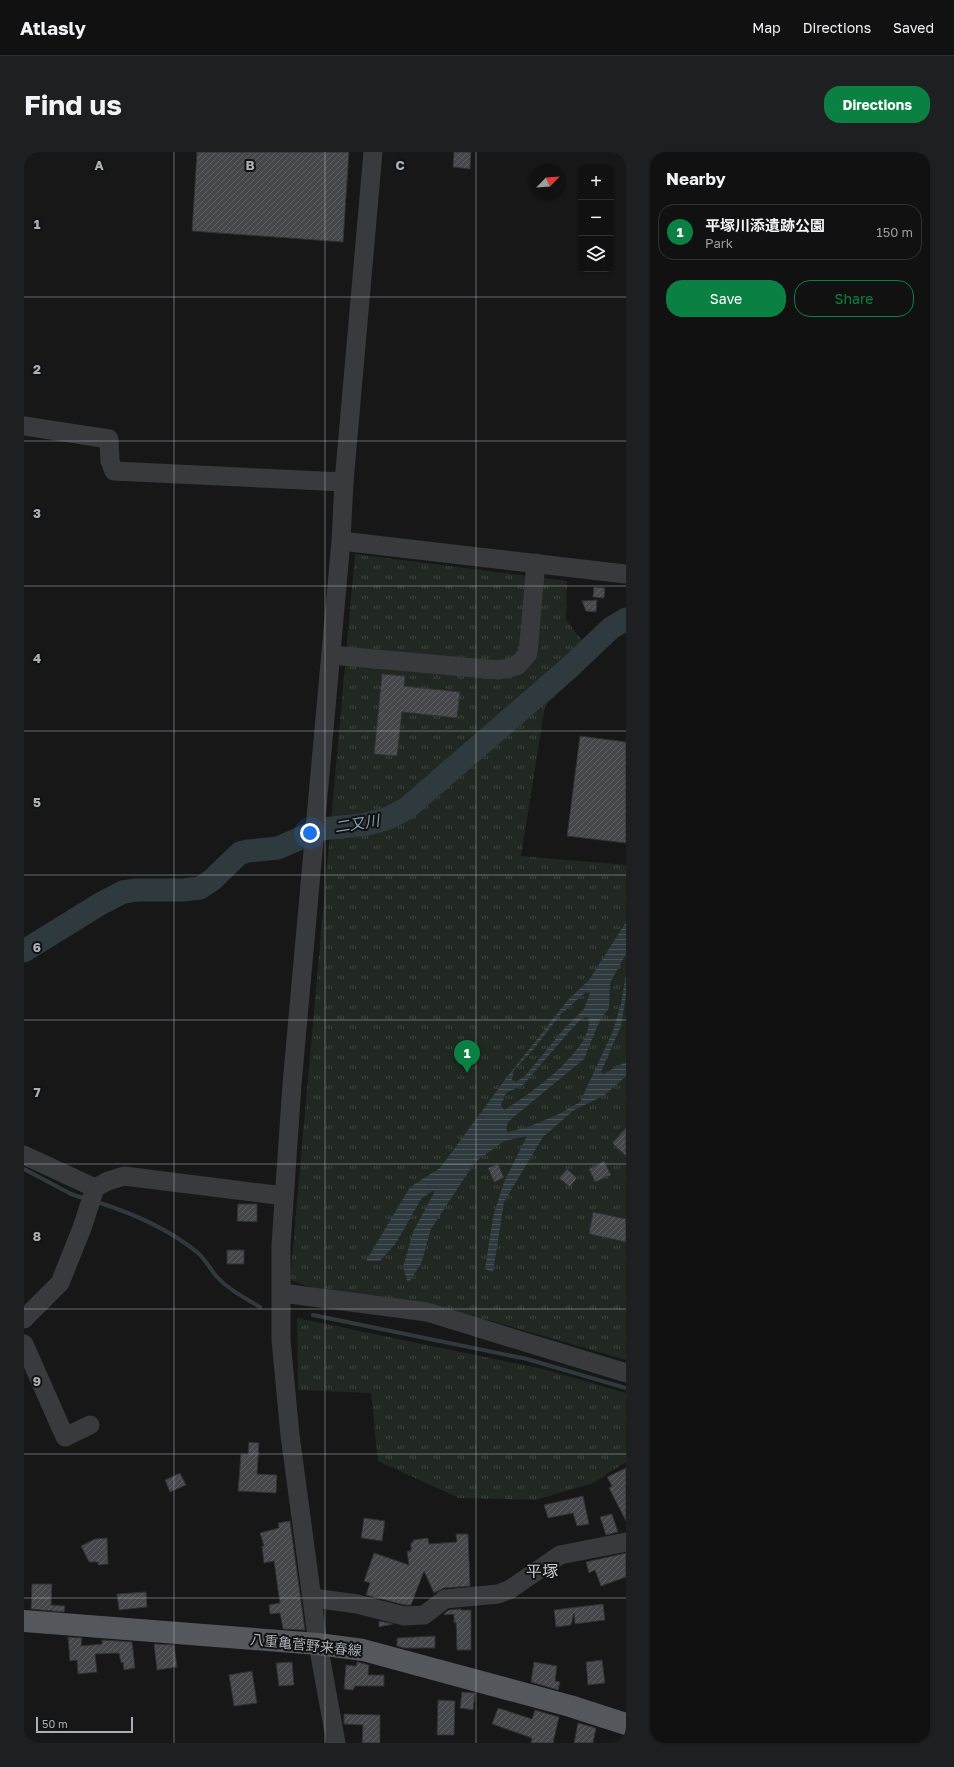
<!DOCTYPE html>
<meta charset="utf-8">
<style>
body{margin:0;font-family:"Golos Text","Noto Sans JP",sans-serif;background:#1e1f20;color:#f1f3f6}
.controls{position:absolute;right:12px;top:12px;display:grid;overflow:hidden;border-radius:8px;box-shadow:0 1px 3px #0004}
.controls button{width:36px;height:36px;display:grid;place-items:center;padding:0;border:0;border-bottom:1px solid #303132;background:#111112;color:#f1f3f6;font:20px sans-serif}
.compass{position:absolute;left:506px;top:12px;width:36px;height:36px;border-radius:50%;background:#111112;box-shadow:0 1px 3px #0004;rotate:65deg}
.scale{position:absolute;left:12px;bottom:10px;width:97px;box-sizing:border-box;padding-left:4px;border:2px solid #a9b0b8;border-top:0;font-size:11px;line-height:14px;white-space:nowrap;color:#a9b0b8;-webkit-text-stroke:3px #121213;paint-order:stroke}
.you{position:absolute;left:286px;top:681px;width:14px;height:14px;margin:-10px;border:3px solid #fff;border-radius:50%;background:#1a73e8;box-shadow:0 0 0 6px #1a73e833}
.badge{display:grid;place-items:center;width:26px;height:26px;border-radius:50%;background:#0b8043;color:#fff;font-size:13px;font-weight:700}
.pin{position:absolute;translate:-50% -33px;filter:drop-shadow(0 1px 2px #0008)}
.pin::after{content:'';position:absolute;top:21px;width:14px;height:12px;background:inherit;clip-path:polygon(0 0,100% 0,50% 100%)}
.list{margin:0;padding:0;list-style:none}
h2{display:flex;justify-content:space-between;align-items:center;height:52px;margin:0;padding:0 16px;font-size:17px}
h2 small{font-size:13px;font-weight:400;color:#9c9d9f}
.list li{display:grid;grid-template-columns:26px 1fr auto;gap:12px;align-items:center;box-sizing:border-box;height:56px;margin:0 8px 8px;padding:0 8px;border:1px solid #303132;border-radius:16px}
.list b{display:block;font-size:15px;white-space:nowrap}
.list p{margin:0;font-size:13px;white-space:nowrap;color:#9c9d9f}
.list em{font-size:13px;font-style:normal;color:#9c9d9f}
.actions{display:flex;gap:8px;padding:12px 16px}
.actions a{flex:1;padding:9px 0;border:1px solid #0b8043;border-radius:16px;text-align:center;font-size:14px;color:#0b8043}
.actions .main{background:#0b8043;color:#fff}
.icon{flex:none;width:22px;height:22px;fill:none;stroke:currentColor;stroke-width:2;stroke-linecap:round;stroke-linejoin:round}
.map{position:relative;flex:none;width:602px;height:1591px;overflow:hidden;border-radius:16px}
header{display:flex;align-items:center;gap:24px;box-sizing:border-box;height:56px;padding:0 20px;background:#111112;border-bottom:1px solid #303132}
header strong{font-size:19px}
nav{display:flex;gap:22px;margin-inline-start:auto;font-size:14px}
.intro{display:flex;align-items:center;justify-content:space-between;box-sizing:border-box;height:96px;padding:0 24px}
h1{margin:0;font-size:28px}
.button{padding:10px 18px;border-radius:16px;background:#0b8043;color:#fff;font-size:14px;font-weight:700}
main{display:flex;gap:24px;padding:0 24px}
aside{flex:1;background:#111112;border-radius:16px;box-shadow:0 1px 3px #0004}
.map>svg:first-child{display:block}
.park{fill:url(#park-tufts)}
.water{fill:url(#water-rules);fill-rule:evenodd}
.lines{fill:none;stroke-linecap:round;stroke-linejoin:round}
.stream{stroke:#2f3a3e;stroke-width:4}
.river{stroke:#2f3a3e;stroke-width:23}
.building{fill:url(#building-hatch);stroke:#313134}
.minor{stroke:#383a3d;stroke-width:19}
.major{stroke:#54575c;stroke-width:22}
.grid{fill:none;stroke:#a9b0b8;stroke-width:1;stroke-opacity:0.55}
.labels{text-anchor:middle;stroke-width:4;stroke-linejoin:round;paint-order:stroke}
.street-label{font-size:14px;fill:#a9b0b8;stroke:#121213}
.water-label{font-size:15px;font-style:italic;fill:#83a2b0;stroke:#121213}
.quarter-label{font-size:16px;fill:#caced4;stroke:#121213}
.grid-label{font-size:13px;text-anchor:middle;font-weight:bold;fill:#a9b0b8;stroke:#121213;stroke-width:4;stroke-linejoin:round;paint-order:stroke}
</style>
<header>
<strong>Atlasly</strong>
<nav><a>Map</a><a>Directions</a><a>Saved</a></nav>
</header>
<div class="intro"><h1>Find us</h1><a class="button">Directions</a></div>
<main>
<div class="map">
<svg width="602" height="1591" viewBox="0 0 602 1591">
<defs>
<pattern id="park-tufts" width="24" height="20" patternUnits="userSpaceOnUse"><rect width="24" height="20" fill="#212821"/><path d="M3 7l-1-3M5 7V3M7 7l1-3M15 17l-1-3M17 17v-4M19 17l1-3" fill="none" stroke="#3e453f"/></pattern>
<pattern id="water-rules" width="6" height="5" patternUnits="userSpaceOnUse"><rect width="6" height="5" fill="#2f3a3e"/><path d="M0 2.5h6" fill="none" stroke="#4a5458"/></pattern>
<pattern id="building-hatch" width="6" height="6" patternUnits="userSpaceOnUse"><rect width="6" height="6" fill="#46474b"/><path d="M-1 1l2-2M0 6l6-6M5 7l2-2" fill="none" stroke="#5e5f63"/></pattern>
</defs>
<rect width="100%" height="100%" fill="#171718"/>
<!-- park -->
<g class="park">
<polygon points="331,402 543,429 542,468 571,505 521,554 497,704 602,713 602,1208 468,1169 283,1134 266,1128"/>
<polygon points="273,1166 519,1217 602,1241 602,1310 569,1331 511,1348 435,1346 354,1309 347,1241 274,1238"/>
</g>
<!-- water -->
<path class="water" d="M602 770V802L586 831 585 856 576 868 560 907 486 968C483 972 481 976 484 980L504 975 533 963 556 950 589 879 597 852 602 822V843L597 874 577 920 579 922 602 910V924L581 943 550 958 519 985 480 1050 469 1120 461 1117 469 1065 480 1030 503 984 480 989 451 1010 407 1077 397 1112 384 1131 379 1115 389 1080 411 1039H408L397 1047 372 1091 356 1109H342L386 1035 416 1016 483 925 544 848 565 828ZM562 840 566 841 560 857 539 878 501 924 492 930 488 928 490 918 509 898 536 863ZM564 865C573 895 503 945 480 958L477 953 482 941 499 933 545 880 558 866Z"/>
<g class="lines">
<!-- stream -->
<g class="stream">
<polyline points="0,1017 47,1042 62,1047"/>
<path d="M73 1050C108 1061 145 1077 174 1101 181 1107 187 1118 193 1125 205 1138 221 1146 236 1155"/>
<polyline points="289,1163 503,1207 602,1236"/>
</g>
<!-- river -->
<polyline class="river" points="0,799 76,752 99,740 113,738 159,738 176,736 188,728 216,701 224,699 254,696 297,677 339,673 362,667 382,657 546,515 587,476 602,467"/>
</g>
<!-- building -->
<g class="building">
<polygon points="173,0 325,0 319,90 168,79"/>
<polygon points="430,0 447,0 446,17 429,15"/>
<polygon points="570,435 581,436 580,446 569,445"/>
<polygon points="573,448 572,460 562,459 558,449"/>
<polygon points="358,522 381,524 380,534 436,540 433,566 378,560 373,604 350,602"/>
<polygon points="556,584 602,590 602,691 543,684"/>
<polygon points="602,976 602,1004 588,991"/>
<polygon points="580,1009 587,1023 571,1030 565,1017"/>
<polygon points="474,1012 480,1026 470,1030 464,1016"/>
<polygon points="543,1017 553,1026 546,1035 535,1026"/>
<polygon points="214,1052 233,1052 233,1070 213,1069"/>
<polygon points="569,1060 602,1067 602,1090 565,1082"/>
<rect x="203" y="1098" width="17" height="14"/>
<polygon points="225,1290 235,1291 233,1322 253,1323 252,1341 214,1339 217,1302 224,1302"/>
<polygon points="602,1316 602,1369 585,1336 588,1334 583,1325"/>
<polygon points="156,1321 162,1333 146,1340 141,1328"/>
<polygon points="559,1344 565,1372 553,1374 549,1361 524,1366 520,1353"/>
<polygon points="588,1362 594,1380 582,1383 576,1365"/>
<polygon points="340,1366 361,1369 358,1389 337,1386"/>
<polygon points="266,1369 281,1478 280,1478 259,1477 256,1461 246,1462 245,1453 256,1451 250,1409 240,1411 238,1394 240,1394 236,1381 255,1376 254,1371"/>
<polygon points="432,1382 444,1382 446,1434 420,1436 410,1441 400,1419 387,1453 381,1453 342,1443 346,1431 340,1429 350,1401 385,1413 383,1399 387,1399 387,1391 389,1390 389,1388 404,1386 405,1392 433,1390"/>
<polygon points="83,1386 84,1412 74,1413 74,1410 65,1410 57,1394 71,1387"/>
<polygon points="602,1401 602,1425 577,1434 571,1418 565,1421 562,1410"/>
<polygon points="8,1432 28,1432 27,1453 41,1454 40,1460 7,1457"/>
<polygon points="122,1440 123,1455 95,1458 93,1442"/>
<polygon points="579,1452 581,1468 551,1472 550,1461 547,1473 532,1475 530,1458"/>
<polygon points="437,1457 437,1458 447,1458 447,1498 433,1498 432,1470 430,1471 430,1462 420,1463 420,1462 425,1458"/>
<polygon points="355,1469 369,1472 355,1475"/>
<polygon points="411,1484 411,1496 380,1496 373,1494 373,1486"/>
<polygon points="44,1485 58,1486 57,1494 78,1492 78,1488 108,1490 111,1516 100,1518 99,1510 97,1511 95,1501 71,1502 73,1520 54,1522 53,1508 46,1509"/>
<polygon points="130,1492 150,1493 153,1515 133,1518"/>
<polygon points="578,1508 581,1531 564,1533 562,1510"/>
<polygon points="268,1510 270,1533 255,1534 252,1511"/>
<polygon points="333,1510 345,1513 344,1523 360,1523 360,1534 331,1534 329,1538 320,1537 322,1513 332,1514"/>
<polygon points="510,1510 533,1514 531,1529 536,1530 534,1538 507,1530"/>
<polygon points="228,1519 233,1551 210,1554 205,1523"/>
<polygon points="438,1540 451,1541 449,1558 436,1556"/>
<polygon points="414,1548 431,1549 430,1583 413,1583"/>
<polygon points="474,1556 508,1567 511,1558 535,1565 529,1591 507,1591 508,1586 468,1572"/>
<polygon points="320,1562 356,1563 356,1591 338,1591 339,1573 320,1572"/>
<polygon points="554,1571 572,1576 569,1591 550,1591"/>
</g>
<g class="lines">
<!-- minor -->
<g class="minor">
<polyline points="0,274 85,287 86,309 90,319 320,330"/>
<polyline points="317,389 602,422"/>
<polyline points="307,503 474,518 493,514 504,501 512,411"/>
<polyline points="0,1003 71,1036"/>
<polyline points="258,1141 403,1160 602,1221"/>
<polyline points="0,1167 36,1131 58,1076 71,1036 84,1029 100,1024 260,1044"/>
<polyline points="0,1192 41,1285 66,1273"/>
<polyline points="289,1446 333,1452 380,1464 400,1463 421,1447 474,1442 485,1438 536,1403 602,1390"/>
<polyline points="312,1591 294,1492 266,1283 257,1188 257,1093 268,932 317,389 320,330 349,0"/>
</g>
<!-- major -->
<polyline class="major" points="0,1469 294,1492 339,1498 546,1554 602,1572"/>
</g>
<!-- grid -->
<path class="grid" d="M150 0V1591M301 0V1591M452 0V1591M0 145H602M0 289H602M0 434H602M0 579H602M0 723H602M0 868H602M0 1012H602M0 1157H602M0 1302H602M0 1446H602"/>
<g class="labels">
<!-- street labels -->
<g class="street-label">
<text transform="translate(282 1493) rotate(6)" y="5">八重亀菅野来春線</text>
</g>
<!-- water labels -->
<g class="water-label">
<text transform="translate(333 672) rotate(-9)" y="5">二又川</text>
</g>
<!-- quarter labels -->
<g class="quarter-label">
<text x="518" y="1425">平塚</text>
</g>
</g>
<g class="grid-label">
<text x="75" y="18">A</text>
<text x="226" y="18">B</text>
<text x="376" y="18">C</text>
<text x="13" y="77">1</text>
<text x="13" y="222">2</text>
<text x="13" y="366">3</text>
<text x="13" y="511">4</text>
<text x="13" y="655">5</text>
<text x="13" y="800">6</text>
<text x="13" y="945">7</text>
<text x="13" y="1089">8</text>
<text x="13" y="1234">9</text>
</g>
</svg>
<div class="controls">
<button>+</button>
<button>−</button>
<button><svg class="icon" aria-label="layers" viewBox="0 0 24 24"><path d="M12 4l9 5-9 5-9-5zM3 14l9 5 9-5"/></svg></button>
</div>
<svg class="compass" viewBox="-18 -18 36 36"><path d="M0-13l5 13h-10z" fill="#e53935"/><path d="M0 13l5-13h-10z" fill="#9c9d9f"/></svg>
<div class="scale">50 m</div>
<div class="you"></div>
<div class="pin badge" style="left:443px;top:921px">1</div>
</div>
<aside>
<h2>Nearby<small></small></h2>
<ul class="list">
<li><span class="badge">1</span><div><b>平塚川添遺跡公園</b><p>Park</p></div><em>150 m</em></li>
</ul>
<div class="actions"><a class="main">Save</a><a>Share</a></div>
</aside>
</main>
